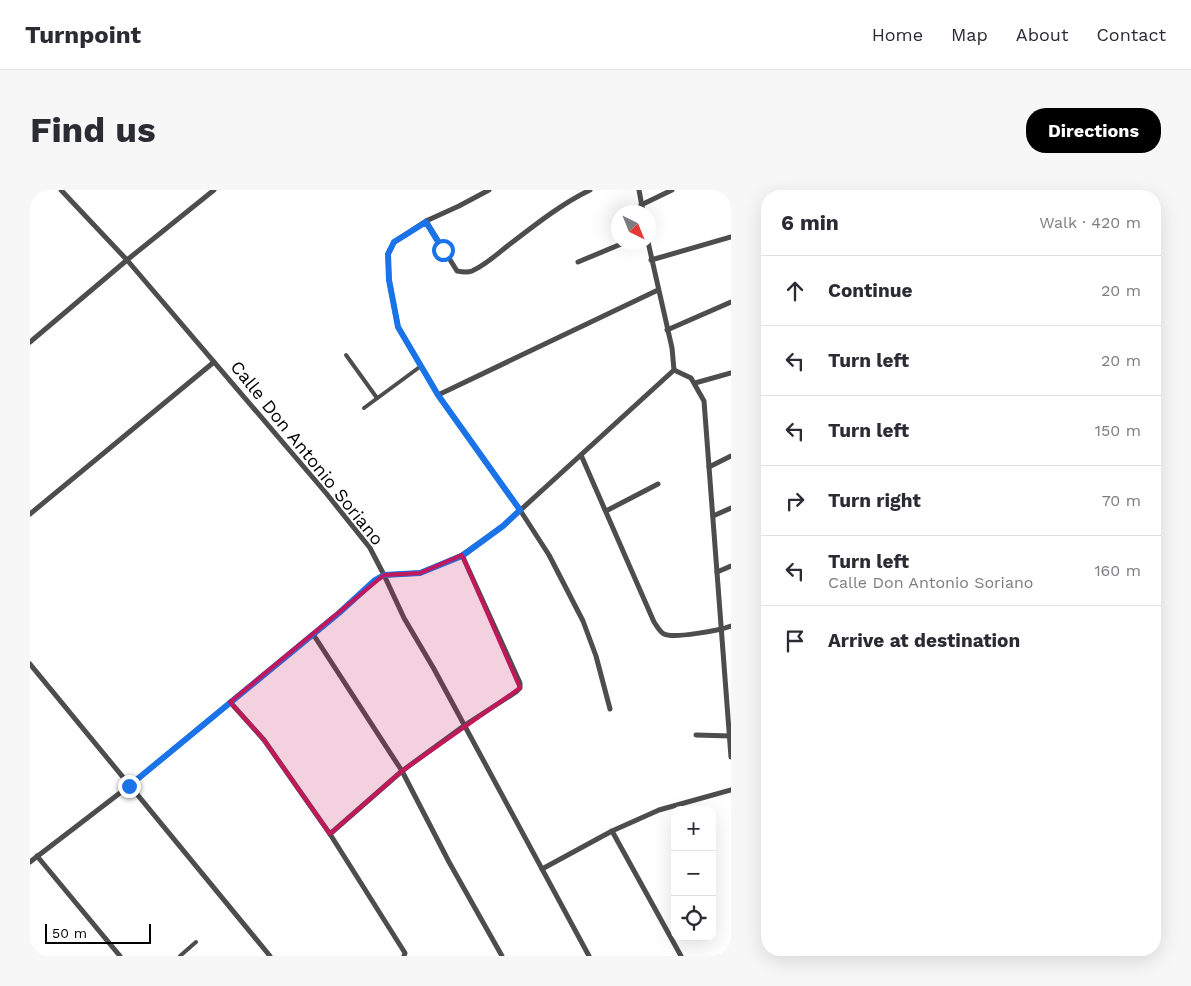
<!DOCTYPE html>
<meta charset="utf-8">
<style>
body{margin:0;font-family:"Work Sans",sans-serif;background:#f7f7f7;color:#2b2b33}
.controls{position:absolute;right:15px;bottom:15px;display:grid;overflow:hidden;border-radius:10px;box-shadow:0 5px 20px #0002}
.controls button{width:45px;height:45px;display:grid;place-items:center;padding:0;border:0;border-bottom:1px solid #e1e1e2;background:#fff;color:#2b2b33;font:25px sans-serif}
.compass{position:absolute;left:581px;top:15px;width:45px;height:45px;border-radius:50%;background:#fff;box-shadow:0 5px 20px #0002;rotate:137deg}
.scale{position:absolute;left:15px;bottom:12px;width:106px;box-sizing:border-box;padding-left:5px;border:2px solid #000;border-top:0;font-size:14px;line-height:18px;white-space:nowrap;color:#000;-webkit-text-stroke:4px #fff;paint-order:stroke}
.stop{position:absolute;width:15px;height:15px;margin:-11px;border:4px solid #1a73e8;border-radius:50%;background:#fff}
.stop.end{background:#1a73e8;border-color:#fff;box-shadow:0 1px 5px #0008}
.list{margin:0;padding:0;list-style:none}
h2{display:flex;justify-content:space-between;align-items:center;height:65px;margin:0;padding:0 20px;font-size:21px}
h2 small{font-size:16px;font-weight:400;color:#7c7c81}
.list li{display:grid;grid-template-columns:32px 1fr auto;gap:15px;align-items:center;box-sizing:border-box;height:70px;padding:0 20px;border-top:1px solid #e1e1e2}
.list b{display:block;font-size:19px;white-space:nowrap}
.list p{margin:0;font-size:16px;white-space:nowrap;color:#7c7c81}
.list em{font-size:16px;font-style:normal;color:#7c7c81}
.icon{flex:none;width:28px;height:28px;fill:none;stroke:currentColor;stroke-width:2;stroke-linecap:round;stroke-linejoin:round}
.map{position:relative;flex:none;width:701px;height:766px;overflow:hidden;border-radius:20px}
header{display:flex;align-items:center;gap:30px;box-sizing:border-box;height:70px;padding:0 25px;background:#fff;border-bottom:1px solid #e1e1e2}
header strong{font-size:24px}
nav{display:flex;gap:28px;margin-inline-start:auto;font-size:18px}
.intro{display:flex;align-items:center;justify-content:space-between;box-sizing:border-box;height:120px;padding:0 30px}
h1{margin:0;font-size:35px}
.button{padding:12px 22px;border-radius:20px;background:#000;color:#fff;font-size:18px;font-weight:700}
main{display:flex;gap:30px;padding:0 30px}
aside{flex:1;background:#fff;border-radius:20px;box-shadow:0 5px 20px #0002}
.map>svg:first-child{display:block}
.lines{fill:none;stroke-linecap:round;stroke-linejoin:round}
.service{stroke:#4d4d4d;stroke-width:4}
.minor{stroke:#4d4d4d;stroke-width:5}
.route{stroke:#1a73e8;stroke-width:6}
.marked{fill:#c2185b;fill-opacity:0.2;stroke:#c2185b;stroke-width:4;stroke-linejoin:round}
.labels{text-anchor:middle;stroke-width:4;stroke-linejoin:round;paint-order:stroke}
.street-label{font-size:18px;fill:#000;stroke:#fff}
</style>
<header>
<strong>Turnpoint</strong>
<nav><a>Home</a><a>Map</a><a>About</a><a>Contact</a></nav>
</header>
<div class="intro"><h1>Find us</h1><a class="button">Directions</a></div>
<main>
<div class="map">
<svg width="701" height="766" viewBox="0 0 701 766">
<rect width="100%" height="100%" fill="#fff"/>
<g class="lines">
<!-- service -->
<g class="service">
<polyline points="316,165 347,208"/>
<polyline points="334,218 391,176"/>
<polyline points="150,766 166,752"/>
</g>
<!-- minor -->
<g class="minor">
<polyline points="459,0 429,16 396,31 364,52 358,64 359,90 368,137 408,205 490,320 519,365 553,431 566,466 580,519"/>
<polyline points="609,0 613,22"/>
<polyline points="611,15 642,0"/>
<path d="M396 31 427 81C432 82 437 83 442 81 456 75 468 63 480 54 505 35 531 14 560 0"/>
<polyline points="621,70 701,47"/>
<polyline points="548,72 596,52"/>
<polyline points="637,140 701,112"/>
<polyline points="0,152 97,70 184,0"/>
<polyline points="644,180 661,188 674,211 701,567"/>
<polyline points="665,193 701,183"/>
<polyline points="408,205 628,100"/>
<path d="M551 265 624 432C627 436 630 442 634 444 644 449 690 440 701 436"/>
<polyline points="679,277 701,266"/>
<polyline points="576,321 628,294"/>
<polyline points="0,324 184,172"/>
<polyline points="683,326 701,318"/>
<polyline points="687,382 701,376"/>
<polyline points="283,444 372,581 419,672 472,766"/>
<polyline points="0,474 240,766"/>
<polyline points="200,512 234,550 300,644"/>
<polyline points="666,545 701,546"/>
<polyline points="582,641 651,766"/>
<polyline points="7,666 90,766"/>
<polyline points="0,672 99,596 309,423 345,391 354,385 340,358 296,303 97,70 31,0"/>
<polyline points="512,679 582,641 629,620 701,600"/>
<polyline points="374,766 375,763 300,644 372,581 435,535 486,502 490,498 490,493 432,365"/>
<polyline points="559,766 404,479 374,428 354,385 390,383 432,365 473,336 644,180 642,158 618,52"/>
</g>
</g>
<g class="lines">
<!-- route -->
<polyline class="route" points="99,596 309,423 345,390 354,385 390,383 432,366 473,336 490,320 408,205 368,137 359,90 358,64 364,52 396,32 413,60"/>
</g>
<!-- marked area -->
<path class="marked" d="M432 365 490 498 372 581 300 644 234 550 200 512 354 385 390 383Z"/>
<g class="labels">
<!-- street labels -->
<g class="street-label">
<text transform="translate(277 263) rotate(51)" y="6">Calle Don Antonio Soriano</text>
</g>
</g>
</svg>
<div class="controls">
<button>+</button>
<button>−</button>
<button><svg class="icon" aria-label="locate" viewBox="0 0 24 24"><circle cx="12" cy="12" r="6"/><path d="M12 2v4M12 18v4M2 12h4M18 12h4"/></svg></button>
</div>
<svg class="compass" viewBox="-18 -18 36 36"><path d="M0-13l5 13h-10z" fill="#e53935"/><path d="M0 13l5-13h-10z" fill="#7c7c81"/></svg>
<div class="scale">50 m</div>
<div class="stop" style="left:413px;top:60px"></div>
<div class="stop end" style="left:99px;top:596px"></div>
</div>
<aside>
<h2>6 min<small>Walk · 420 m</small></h2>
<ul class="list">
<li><svg class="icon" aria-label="ahead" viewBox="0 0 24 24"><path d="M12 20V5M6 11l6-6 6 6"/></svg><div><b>Continue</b></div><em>20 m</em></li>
<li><svg class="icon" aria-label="left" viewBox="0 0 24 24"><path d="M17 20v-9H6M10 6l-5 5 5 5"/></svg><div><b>Turn left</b></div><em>20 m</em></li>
<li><svg class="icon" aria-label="left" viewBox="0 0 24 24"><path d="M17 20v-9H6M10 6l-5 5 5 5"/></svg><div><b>Turn left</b></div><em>150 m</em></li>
<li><svg class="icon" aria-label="right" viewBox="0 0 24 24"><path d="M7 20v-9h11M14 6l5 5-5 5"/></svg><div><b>Turn right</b></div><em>70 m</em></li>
<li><svg class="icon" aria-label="left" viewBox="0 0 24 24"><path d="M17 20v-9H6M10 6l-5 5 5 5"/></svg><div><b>Turn left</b><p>Calle Don Antonio Soriano</p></div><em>160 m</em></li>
<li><svg class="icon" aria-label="arrive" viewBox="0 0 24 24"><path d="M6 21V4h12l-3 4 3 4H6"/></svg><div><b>Arrive at destination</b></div></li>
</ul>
</aside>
</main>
